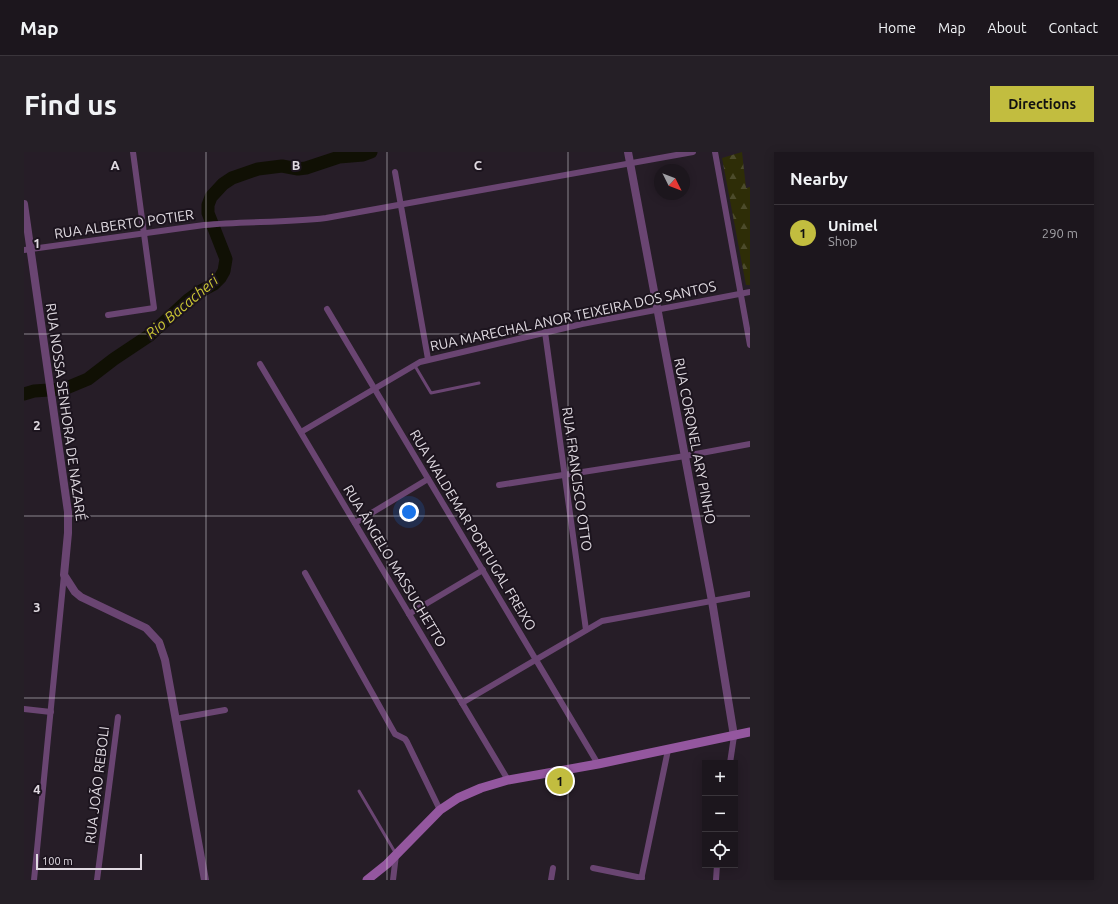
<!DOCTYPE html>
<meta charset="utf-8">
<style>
body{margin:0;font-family:Ubuntu,sans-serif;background:#251f26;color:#f1f3f6}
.controls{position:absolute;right:12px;bottom:12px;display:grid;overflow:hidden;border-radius:0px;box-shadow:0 2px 10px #0003}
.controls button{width:36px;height:36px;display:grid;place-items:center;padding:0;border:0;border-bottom:1px solid #3a353b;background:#1c161d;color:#f1f3f6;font:20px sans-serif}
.compass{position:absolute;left:630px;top:12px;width:36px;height:36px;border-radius:50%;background:#1c161d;box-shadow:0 2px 10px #0003;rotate:132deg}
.scale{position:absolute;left:12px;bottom:10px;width:106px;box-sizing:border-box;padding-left:4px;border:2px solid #e0dae1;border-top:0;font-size:11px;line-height:14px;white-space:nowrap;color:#e0dae1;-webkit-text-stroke:3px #1c141e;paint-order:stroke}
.you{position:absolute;left:385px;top:360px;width:14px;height:14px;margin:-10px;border:3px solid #fff;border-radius:50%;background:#1a73e8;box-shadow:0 0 0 6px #1a73e833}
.badge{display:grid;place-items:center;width:26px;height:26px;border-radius:50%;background:#c2bd3f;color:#111;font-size:13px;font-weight:700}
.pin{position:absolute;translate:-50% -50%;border:2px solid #fff;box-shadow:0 1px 4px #0006}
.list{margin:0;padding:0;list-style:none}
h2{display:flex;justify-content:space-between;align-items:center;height:52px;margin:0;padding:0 16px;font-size:17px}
h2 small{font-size:13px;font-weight:400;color:#a09fa4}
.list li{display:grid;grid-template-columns:26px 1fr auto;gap:12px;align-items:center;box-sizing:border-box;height:56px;padding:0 16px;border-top:1px solid #3a353b}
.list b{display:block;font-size:15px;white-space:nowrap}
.list p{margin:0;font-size:13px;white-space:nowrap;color:#a09fa4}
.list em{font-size:13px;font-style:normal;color:#a09fa4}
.icon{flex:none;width:22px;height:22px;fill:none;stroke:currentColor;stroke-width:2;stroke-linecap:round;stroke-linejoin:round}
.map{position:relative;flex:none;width:726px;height:728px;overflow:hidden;border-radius:0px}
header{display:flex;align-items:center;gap:24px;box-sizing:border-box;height:56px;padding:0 20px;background:#1c161d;border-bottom:1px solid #3a353b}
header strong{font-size:19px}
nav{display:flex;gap:22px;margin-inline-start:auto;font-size:14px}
.intro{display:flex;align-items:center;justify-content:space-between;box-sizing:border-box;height:96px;padding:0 24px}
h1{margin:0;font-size:28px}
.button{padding:10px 18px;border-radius:0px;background:#c2bd3f;color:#111;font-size:14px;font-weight:700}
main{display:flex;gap:24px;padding:0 24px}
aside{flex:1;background:#1c161d;border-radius:0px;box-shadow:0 2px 10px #0003}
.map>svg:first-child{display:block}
.forest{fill:url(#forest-firs)}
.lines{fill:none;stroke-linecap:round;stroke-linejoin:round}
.river{stroke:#101004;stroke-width:13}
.service{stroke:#6a4572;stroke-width:3}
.minor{stroke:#6a4572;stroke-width:6}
.tertiary{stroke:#6a4572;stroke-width:8}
.secondary{stroke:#94579f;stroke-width:9}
.grid{fill:none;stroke:#e0dae1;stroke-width:1;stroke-opacity:0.55}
.labels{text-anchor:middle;stroke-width:4;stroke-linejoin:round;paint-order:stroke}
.street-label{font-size:14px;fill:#e0dae1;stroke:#1c141e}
.water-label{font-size:15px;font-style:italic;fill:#cac534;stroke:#1c141e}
.grid-label{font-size:13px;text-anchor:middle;font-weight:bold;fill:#e0dae1;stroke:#1c141e;stroke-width:4;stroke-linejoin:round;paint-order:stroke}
</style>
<header>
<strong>Map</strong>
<nav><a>Home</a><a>Map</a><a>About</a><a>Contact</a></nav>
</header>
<div class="intro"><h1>Find us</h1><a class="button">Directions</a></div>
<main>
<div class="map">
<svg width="726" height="728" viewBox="0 0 726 728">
<defs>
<pattern id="forest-firs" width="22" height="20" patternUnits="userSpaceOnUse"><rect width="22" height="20" fill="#2e2d07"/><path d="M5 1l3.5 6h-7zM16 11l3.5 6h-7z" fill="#4c4b2b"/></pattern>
</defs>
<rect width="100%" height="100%" fill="#261d27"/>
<!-- forest -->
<polygon class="forest" points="718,0 722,36 726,35 726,133 722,133 698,6"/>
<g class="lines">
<!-- river -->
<polyline class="river" points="0,242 10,239 40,237 64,227 90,207 126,183 164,148 175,140 190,132 196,126 200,119 202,107 184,61 184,53 187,45 199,32 208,26 234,17 258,14 274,17 282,16 315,5 339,3 347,0"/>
<!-- service -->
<g class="service">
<polyline points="391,214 407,241 455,231"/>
<polyline points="335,639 372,702"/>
</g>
<!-- minor -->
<g class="minor">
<polyline points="691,0 726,193"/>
<polyline points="371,20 404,207"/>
<path d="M0 98 180 73C221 69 261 71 302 66L669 0"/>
<polyline points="303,157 574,612"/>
<polyline points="84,163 130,156 109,0"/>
<polyline points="521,180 562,478"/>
<polyline points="236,212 484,628"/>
<polyline points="277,280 396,210 558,172 726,140"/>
<polyline points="475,333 661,304 726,292"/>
<polyline points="331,371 404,327"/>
<polyline points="281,421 371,582 381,587 383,590 416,658"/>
<polyline points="385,462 459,418"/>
<polyline points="438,551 578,469 726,442"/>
<polyline points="0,557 27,560"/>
<polyline points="151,567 201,558"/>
<polyline points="706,611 710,584"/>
<polyline points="569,716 618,726"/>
<polyline points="10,728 40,423"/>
<polyline points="73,728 94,565"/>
<polyline points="369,728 372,703"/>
<polyline points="527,728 529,716"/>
<polyline points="617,728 644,598"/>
<polyline points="692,728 693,713"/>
</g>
<!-- tertiary -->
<g class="tertiary">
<polyline points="604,0 688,449 710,584"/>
<polyline points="0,52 44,360 44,381 40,423 51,440 57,445 122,476 135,490 141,508 181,728"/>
</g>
<!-- secondary -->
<polyline class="secondary" points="343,728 363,712 416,658 434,646 457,636 484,628 574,612 726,580"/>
</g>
<!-- grid -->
<path class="grid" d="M182 0V728M363 0V728M544 0V728M0 182H726M0 364H726M0 546H726"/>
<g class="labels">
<!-- street labels -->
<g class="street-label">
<text transform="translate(100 72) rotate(-8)" y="5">RUA ALBERTO POTIER</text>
<text transform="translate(549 164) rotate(-12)" y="5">RUA MARECHAL ANOR TEIXEIRA DOS SANTOS</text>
<text transform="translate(42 260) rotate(82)" y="5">RUA NOSSA SENHORA DE NAZARÉ</text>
<text transform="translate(671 289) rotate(79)" y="5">RUA CORONEL ARY PINHO</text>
<text transform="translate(553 327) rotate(82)" y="5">RUA FRANCISCO OTTO</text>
<text transform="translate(449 378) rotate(59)" y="5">RUA WALDEMAR PORTUGAL FREIXO</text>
<text transform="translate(371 414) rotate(59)" y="5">RUA ÂNGELO MASSUCHETTO</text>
<text transform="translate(73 633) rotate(-83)" y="5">RUA JOÃO REBOLI</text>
</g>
<!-- water labels -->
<g class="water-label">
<text transform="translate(158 155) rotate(-40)" y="5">Rio Bacacheri</text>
</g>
</g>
<g class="grid-label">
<text x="91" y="18">A</text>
<text x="272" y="18">B</text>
<text x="454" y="18">C</text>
<text x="13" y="96">1</text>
<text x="13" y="278">2</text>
<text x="13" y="460">3</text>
<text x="13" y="642">4</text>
</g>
</svg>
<div class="controls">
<button>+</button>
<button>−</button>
<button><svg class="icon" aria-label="locate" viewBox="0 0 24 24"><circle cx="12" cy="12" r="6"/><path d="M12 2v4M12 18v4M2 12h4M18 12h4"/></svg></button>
</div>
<svg class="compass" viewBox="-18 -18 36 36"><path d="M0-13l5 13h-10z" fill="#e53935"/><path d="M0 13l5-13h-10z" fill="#a09fa4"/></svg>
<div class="scale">100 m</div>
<div class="you"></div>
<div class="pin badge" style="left:536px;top:629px">1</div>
</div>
<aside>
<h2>Nearby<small></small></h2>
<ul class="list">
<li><span class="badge">1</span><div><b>Unimel</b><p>Shop</p></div><em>290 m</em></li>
</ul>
</aside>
</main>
